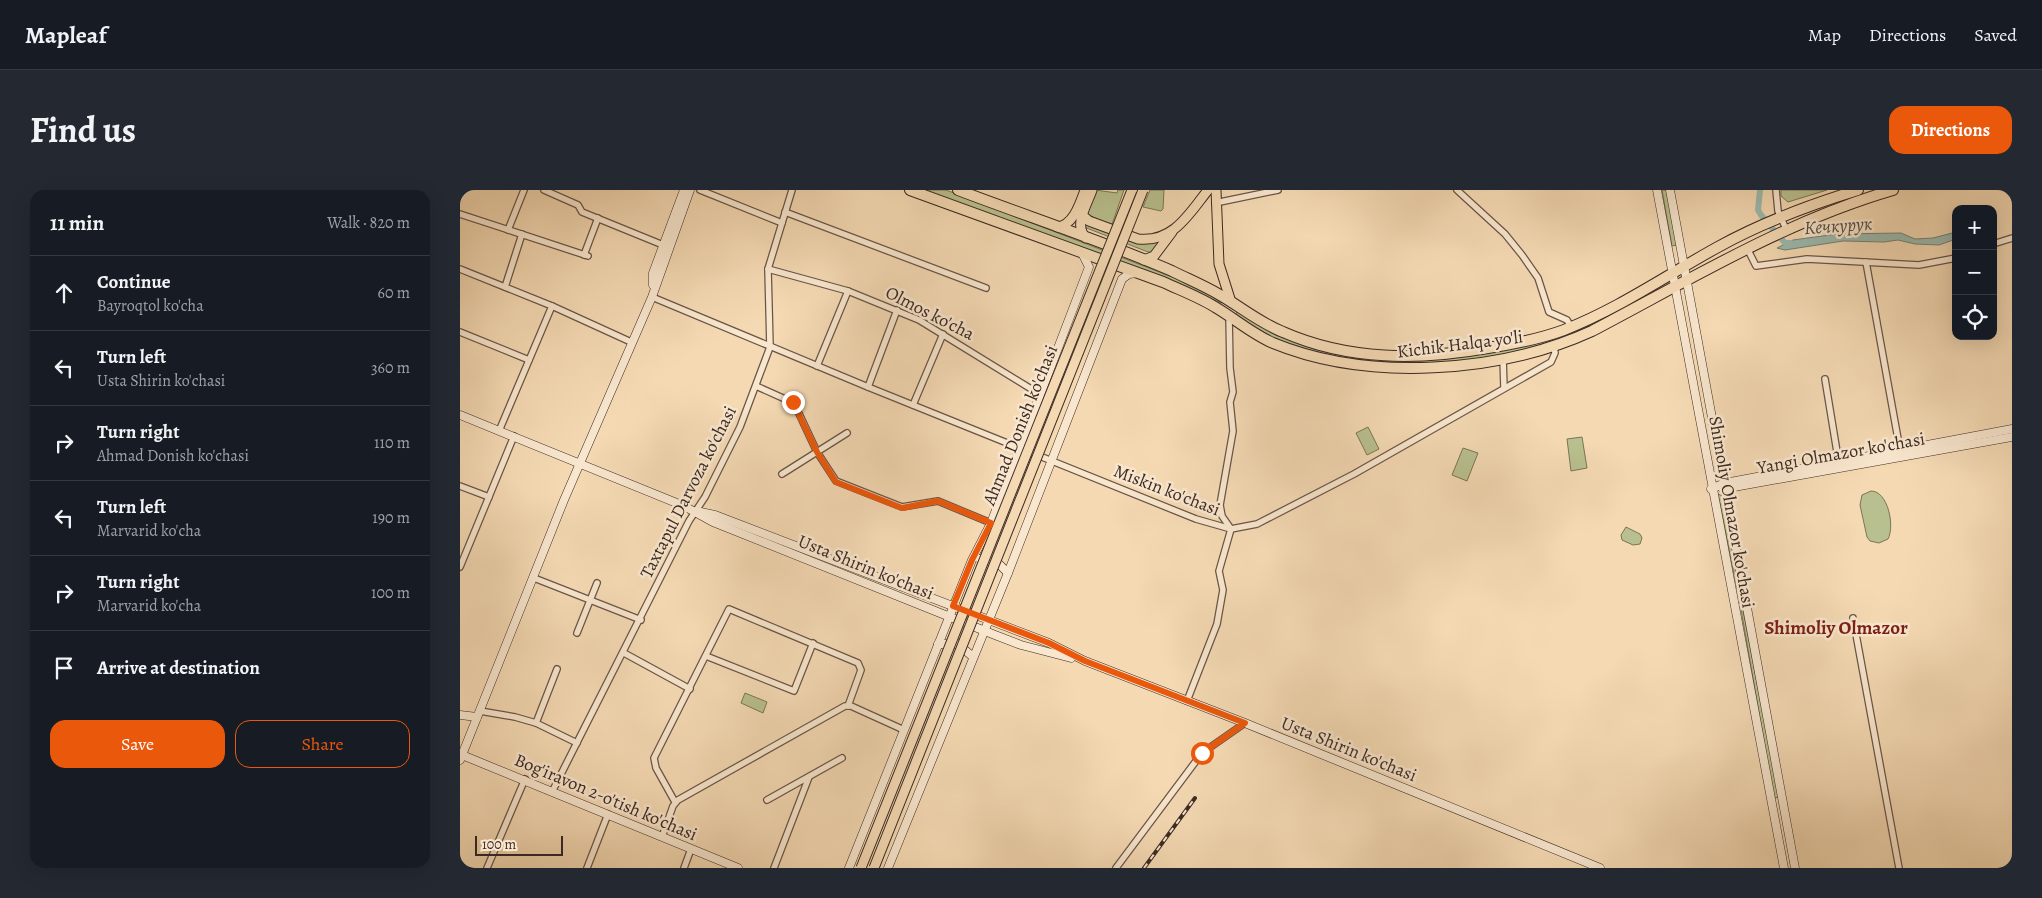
<!DOCTYPE html>
<meta charset="utf-8">
<style>
body{margin:0;font-family:Alegreya,serif;background:#242831;color:#f1f3f6}
.controls{position:absolute;right:15px;top:15px;display:grid;overflow:hidden;border-radius:10px;box-shadow:0 5px 20px #0002}
.controls button{width:45px;height:45px;display:grid;place-items:center;padding:0;border:0;border-bottom:1px solid #363941;background:#171b24;color:#f1f3f6;font:25px sans-serif}
.scale{position:absolute;left:15px;bottom:12px;width:88px;box-sizing:border-box;padding-left:5px;border:2px solid #3c2a22;border-top:0;font-size:14px;line-height:18px;white-space:nowrap;color:#3c2a22;-webkit-text-stroke:4px #f8e6ce;paint-order:stroke}
.stop{position:absolute;width:15px;height:15px;margin:-11px;border:4px solid #ea580c;border-radius:50%;background:#fff}
.stop.end{background:#ea580c;border-color:#fff;box-shadow:0 1px 5px #0008}
.list{margin:0;padding:0;list-style:none}
h2{display:flex;justify-content:space-between;align-items:center;height:65px;margin:0;padding:0 20px;font-size:21px}
h2 small{font-size:16px;font-weight:400;color:#9ea1a6}
.list li{display:grid;grid-template-columns:32px 1fr auto;gap:15px;align-items:center;box-sizing:border-box;height:75px;padding:0 20px;border-top:1px solid #363941}
.list b{display:block;font-size:19px;white-space:nowrap}
.list p{margin:0;font-size:16px;white-space:nowrap;color:#9ea1a6}
.list em{font-size:16px;font-style:normal;color:#9ea1a6}
.actions{display:flex;gap:10px;padding:15px 20px}
.actions a{flex:1;padding:11px 0;border:1px solid #ea580c;border-radius:15px;text-align:center;font-size:18px;color:#ea580c}
.actions .main{background:#ea580c;color:#fff}
.icon{flex:none;width:28px;height:28px;fill:none;stroke:currentColor;stroke-width:2;stroke-linecap:round;stroke-linejoin:round}
.map{position:relative;flex:none;width:1552px;height:678px;overflow:hidden;border-radius:15px}
header{display:flex;align-items:center;gap:30px;box-sizing:border-box;height:70px;padding:0 25px;background:#171b24;border-bottom:1px solid #363941}
header strong{font-size:24px}
nav{display:flex;gap:28px;margin-inline-start:auto;font-size:18px}
.intro{display:flex;align-items:center;justify-content:space-between;box-sizing:border-box;height:120px;padding:0 30px}
h1{margin:0;font-size:35px}
.button{padding:12px 22px;border-radius:15px;background:#ea580c;color:#fff;font-size:18px;font-weight:700}
main{display:flex;gap:30px;padding:0 30px}
aside{flex:1;background:#171b24;border-radius:15px;box-shadow:0 5px 20px #0002}
.map>svg:first-child{display:block}
.green{fill:#b9c08f;stroke:#7a7558}
.water{fill:#9cbaaf;stroke:#768077}
.lines{fill:none;stroke-linecap:round;stroke-linejoin:round}
.canal{stroke:#9cbaaf;stroke-width:6}
.street-casing{stroke:#6a5646;stroke-width:8}
.secondary-casing{stroke:#3c2a22;stroke-width:9}
.primary-casing{stroke:#3c2a22;stroke-width:11}
.highway-casing{stroke:#3c2a22;stroke-width:12}
.street{stroke:#f8e6ce;stroke-width:5.5}
.secondary{stroke:#f8e6ce;stroke-width:8}
.primary{stroke:#f4d9b3;stroke-width:9}
.highway{stroke:#f4d9b3;stroke-width:10}
.rail-casing{stroke:#3c2a22;stroke-width:4}
.rail{stroke:#f8e6ce;stroke-width:2;stroke-dasharray:5.5;stroke-linecap:butt}
.primary-bridge-casing{stroke:#3c2a22;stroke-width:11;stroke-linecap:butt}
.primary-bridge{stroke:#f4d9b3;stroke-width:9}
.route{stroke:#ea580c;stroke-width:6}
.labels{text-anchor:middle;stroke-width:5;stroke-linejoin:round;paint-order:stroke}
.street-label{font-size:18px;fill:#3c2a22;stroke:#f8e6ce}
.water-label{font-size:19px;font-style:italic;fill:#544e45;stroke:#f8e6ce}
.neighbourhood-label{font-size:19px;font-weight:bold;fill:#7a1f14;stroke:#f8e6ce}
</style>
<header>
<strong>Mapleaf</strong>
<nav><a>Map</a><a>Directions</a><a>Saved</a></nav>
</header>
<div class="intro"><h1>Find us</h1><a class="button">Directions</a></div>
<main>
<aside>
<h2>11 min<small>Walk · 820 m</small></h2>
<ul class="list">
<li><svg class="icon" aria-label="ahead" viewBox="0 0 24 24"><path d="M12 20V5M6 11l6-6 6 6"/></svg><div><b>Continue</b><p>Bayroqtol ko'cha</p></div><em>60 m</em></li>
<li><svg class="icon" aria-label="left" viewBox="0 0 24 24"><path d="M17 20v-9H6M10 6l-5 5 5 5"/></svg><div><b>Turn left</b><p>Usta Shirin ko'chasi</p></div><em>360 m</em></li>
<li><svg class="icon" aria-label="right" viewBox="0 0 24 24"><path d="M7 20v-9h11M14 6l5 5-5 5"/></svg><div><b>Turn right</b><p>Ahmad Donish ko'chasi</p></div><em>110 m</em></li>
<li><svg class="icon" aria-label="left" viewBox="0 0 24 24"><path d="M17 20v-9H6M10 6l-5 5 5 5"/></svg><div><b>Turn left</b><p>Marvarid ko'cha</p></div><em>190 m</em></li>
<li><svg class="icon" aria-label="right" viewBox="0 0 24 24"><path d="M7 20v-9h11M14 6l5 5-5 5"/></svg><div><b>Turn right</b><p>Marvarid ko'cha</p></div><em>100 m</em></li>
<li><svg class="icon" aria-label="arrive" viewBox="0 0 24 24"><path d="M6 21V4h12l-3 4 3 4H6"/></svg><div><b>Arrive at destination</b></div></li>
</ul>
<div class="actions"><a class="main">Save</a><a>Share</a></div>
</aside>
<div class="map">
<svg width="1552" height="678" viewBox="0 0 1552 678">
<rect width="100%" height="100%" fill="#f4d9b3"/>
<filter id="stains"><feTurbulence type="fractalNoise" baseFrequency=".004" numOctaves="4"/><feColorMatrix values="0 0 0 0 .2 0 0 0 0 .09 0 0 0 0 .02 0 0 0 .5 -.17"/></filter>
<radialGradient id="worn" r=".72"><stop offset=".6" stop-color="#630" stop-opacity="0"/><stop offset="1" stop-color="#630" stop-opacity=".3"/></radialGradient>
<!-- green -->
<g class="green">
<polygon points="463,0 486,0 741,98 762,111 762,113"/>
<polygon points="635,0 657,3 658,0 664,0 651,37 626,23"/>
<polygon points="690,0 704,0 703,19 701,21 683,17"/>
<polygon points="1202,0 1207,0 1217,55 1212,56"/>
<polygon points="1321,0 1367,0 1328,12 1321,6"/>
<path d="M624 30 628 34C653 44 678 60 704 48L692 62H688L624 37Z"/>
<path d="M1197 97 1199 100C1174 114 1149 132 1122 142 1034 175 929 187 839 157 827 153 815 149 804 143 794 138 784 131 775 125L777 122 818 146 868 162 912 169 960 171 1044 160Z"/>
<polygon points="908,237 919,259 907,265 896,243"/>
<polygon points="1122,247 1127,278 1111,281 1107,249"/>
<polygon points="1003,258 1018,263 1007,291 992,285"/>
<path d="M1411 301C1428 301 1435 336 1428 349L1419 353 1410 351 1407 347 1400 315 1402 305Z"/>
<polygon points="1258,304 1263,306 1279,397 1277,399"/>
<polygon points="1166,337 1180,344 1182,348 1180,354 1173,355 1162,350 1161,345"/>
<polygon points="1279,408 1281,410 1319,607 1314,608"/>
<polygon points="285,503 307,512 303,523 281,513"/>
</g>
<!-- water -->
<polygon class="water" points="1496,42 1496,49 1479,55 1455,54 1438,50 1424,52 1383,51 1325,60 1317,58 1333,50 1377,44 1441,43 1455,49 1473,48"/>
<g class="lines">
<!-- canal -->
<polyline class="canal" points="1300,0 1298,20 1301,25 1325,53 1331,53"/>
<defs>
<g id="street">
<polyline points="84,0 118,15 122,22 203,55"/>
<polyline points="240,0 322,33"/>
<polyline points="997,0 1045,44 1062,65 1078,88 1089,122 1107,130 1111,137"/>
<polyline points="1316,0 1318,21 1326,39"/>
<polyline points="755,13 818,0"/>
<polyline points="325,22 526,98"/>
<polyline points="0,24 128,66"/>
<polyline points="48,40 64,0"/>
<polyline points="1533,54 1552,48"/>
<polyline points="1287,58 1296,76 1347,69 1459,75 1496,68"/>
<polyline points="124,65 138,28"/>
<polyline points="1406,72 1440,260"/>
<polyline points="0,79 92,116 171,152"/>
<polyline points="308,79 388,101 459,130 581,205"/>
<polyline points="45,97 62,44"/>
<polyline points="192,107 408,197 736,329 771,339 797,334 894,284 1091,172 1095,163 1094,156"/>
<polyline points="0,142 69,170"/>
<polyline points="1043,168 1044,198"/>
<polyline points="357,176 388,101"/>
<polyline points="1365,189 1379,274"/>
<polyline points="296,196 334,213 357,262 376,291 442,317 478,311 531,333"/>
<polyline points="408,197 437,120"/>
<polyline points="453,215 483,144"/>
<polyline points="39,241 92,116"/>
<polyline points="322,284 387,243"/>
<polyline points="0,296 29,307"/>
<polyline points="0,377 54,246"/>
<polyline points="74,388 181,430"/>
<polyline points="1393,428 1439,678"/>
<polyline points="117,443 137,393"/>
<polyline points="164,463 230,499"/>
<polyline points="246,466 334,501 353,453"/>
<polyline points="727,511 757,434 763,400 759,381 771,339 762,326 760,315 773,241 770,212 773,202 770,178 769,126"/>
<polyline points="20,521 55,527 76,533 97,479"/>
<polyline points="76,533 117,553"/>
<polyline points="93,600 229,331 245,307 280,237 310,157 308,79 332,0"/>
<polyline points="307,610 382,568"/>
<polyline points="215,612 196,578 194,568 269,419 398,473 401,480 388,516"/>
<polyline points="202,647 213,616 218,610 385,516 391,516 444,540"/>
<polyline points="27,678 65,589"/>
<polyline points="127,678 148,624"/>
<polyline points="224,678 231,659"/>
<polyline points="314,678 349,587"/>
<polyline points="656,678 742,563 785,533"/>
</g>
<g id="secondary">
<polyline points="1197,0 1324,678"/>
<polyline points="1210,0 1335,678"/>
<polyline points="193,95 193,83 224,0"/>
<polyline points="0,225 224,316 253,332 535,445 561,455 611,468"/>
<polyline points="1251,299 1265,293 1552,239"/>
<polyline points="1263,299 1552,247"/>
<polyline points="236,321 255,325 589,453 625,471 785,533 1140,678"/>
<polyline points="520,369 538,373 548,383"/>
<polyline points="478,454 498,454 513,467"/>
<polyline points="0,525 17,527"/>
<polyline points="2,565 278,678"/>
<polyline points="0,570 104,310 192,107 230,0"/>
<polyline points="389,678 512,370 531,333 629,77 622,63"/>
<polyline points="428,678 548,383 662,89 669,84 677,83"/>
</g>
<g id="primary">
<polyline points="756,0 759,74 771,112"/>
<path d="M621 12 623 26 629 31 678 49C713 53 729 24 748 0"/>
<path d="M597 37C613 36 620 14 625 0"/>
<path d="M626 48C613 35 627 15 632 0"/>
<polyline points="684,70 694,66 712,42"/>
</g>
<g id="highway">
<path d="M450 0 703 92C720 100 739 107 755 117 774 128 792 144 813 153 908 192 1040 183 1132 141 1231 89 1326 31 1433 0"/>
<path d="M498 0C569 27 643 51 712 81 728 89 745 96 760 105 781 117 800 133 823 142 889 171 959 170 1028 158 1054 154 1080 149 1104 140 1158 119 1207 85 1258 57 1303 32 1349 15 1398 0"/>
</g>
</defs>
<!-- street casing -->
<use href="#street" class="street-casing"/>
<!-- secondary casing -->
<use href="#secondary" class="secondary-casing"/>
<!-- primary casing -->
<use href="#primary" class="primary-casing"/>
<!-- highway casing -->
<use href="#highway" class="highway-casing"/>
<!-- street -->
<use href="#street" class="street"/>
<!-- secondary -->
<use href="#secondary" class="secondary"/>
<!-- primary -->
<use href="#primary" class="primary"/>
<!-- highway -->
<use href="#highway" class="highway"/>
<defs>
<polyline id="rail" points="684,678 735,608"/>
</defs>
<!-- rail casing -->
<use href="#rail" class="rail-casing"/>
<!-- rail -->
<use href="#rail" class="rail"/>
<defs>
<g id="primary-bridge">
<polyline points="401,678 672,0"/>
<polyline points="414,678 683,0"/>
</g>
</defs>
<!-- primary-bridge casing -->
<use href="#primary-bridge" class="primary-bridge-casing"/>
<!-- primary-bridge -->
<use href="#primary-bridge" class="primary-bridge"/>
</g>
<g class="lines">
<!-- route -->
<polyline class="route" points="333,212 357,262 376,292 442,318 478,311 531,333 512,370 493,416 589,453 625,471 785,533 742,563"/>
</g>
<g class="labels">
<!-- street labels -->
<g class="street-label">
<text transform="translate(470 123) rotate(27)" y="6">Olmos ko'cha</text>
<text transform="translate(1000 154) rotate(-7)" y="6">Kichik Halqa yo'li</text>
<text transform="translate(560 235) rotate(-68)" y="6">Ahmad Donish ko'chasi</text>
<text transform="translate(1381 263) rotate(-10)" y="6">Yangi Olmazor ko'chasi</text>
<text transform="translate(707 300) rotate(21)" y="6">Miskin ko'chasi</text>
<text transform="translate(228 302) rotate(-63)" y="6">Taxtapul Darvoza ko'chasi</text>
<text transform="translate(1272 322) rotate(80)" y="6">Shimoliy Olmazor ko'chasi</text>
<text transform="translate(406 377) rotate(22)" y="6">Usta Shirin ko'chasi</text>
<text transform="translate(889 559) rotate(22)" y="6">Usta Shirin ko'chasi</text>
<text transform="translate(146 607) rotate(23)" y="6">Bog'iravon 2-o'tish ko'chasi</text>
</g>
<!-- water labels -->
<g class="water-label">
<text transform="translate(1378 35) rotate(-4)" y="7">Кечкурук</text>
</g>
<!-- neighbourhood labels -->
<g class="neighbourhood-label">
<text x="1376" y="444">Shimoliy Olmazor</text>
</g>
</g>
<rect width="100%" height="100%" filter="url(#stains)"/>
<rect width="100%" height="100%" fill="url(#worn)"/>
</svg>
<div class="controls">
<button>+</button>
<button>−</button>
<button><svg class="icon" aria-label="locate" viewBox="0 0 24 24"><circle cx="12" cy="12" r="6"/><path d="M12 2v4M12 18v4M2 12h4M18 12h4"/></svg></button>
</div>
<div class="scale">100 m</div>
<div class="stop" style="left:742px;top:563px"></div>
<div class="stop end" style="left:333px;top:212px"></div>
</div>
</main>
